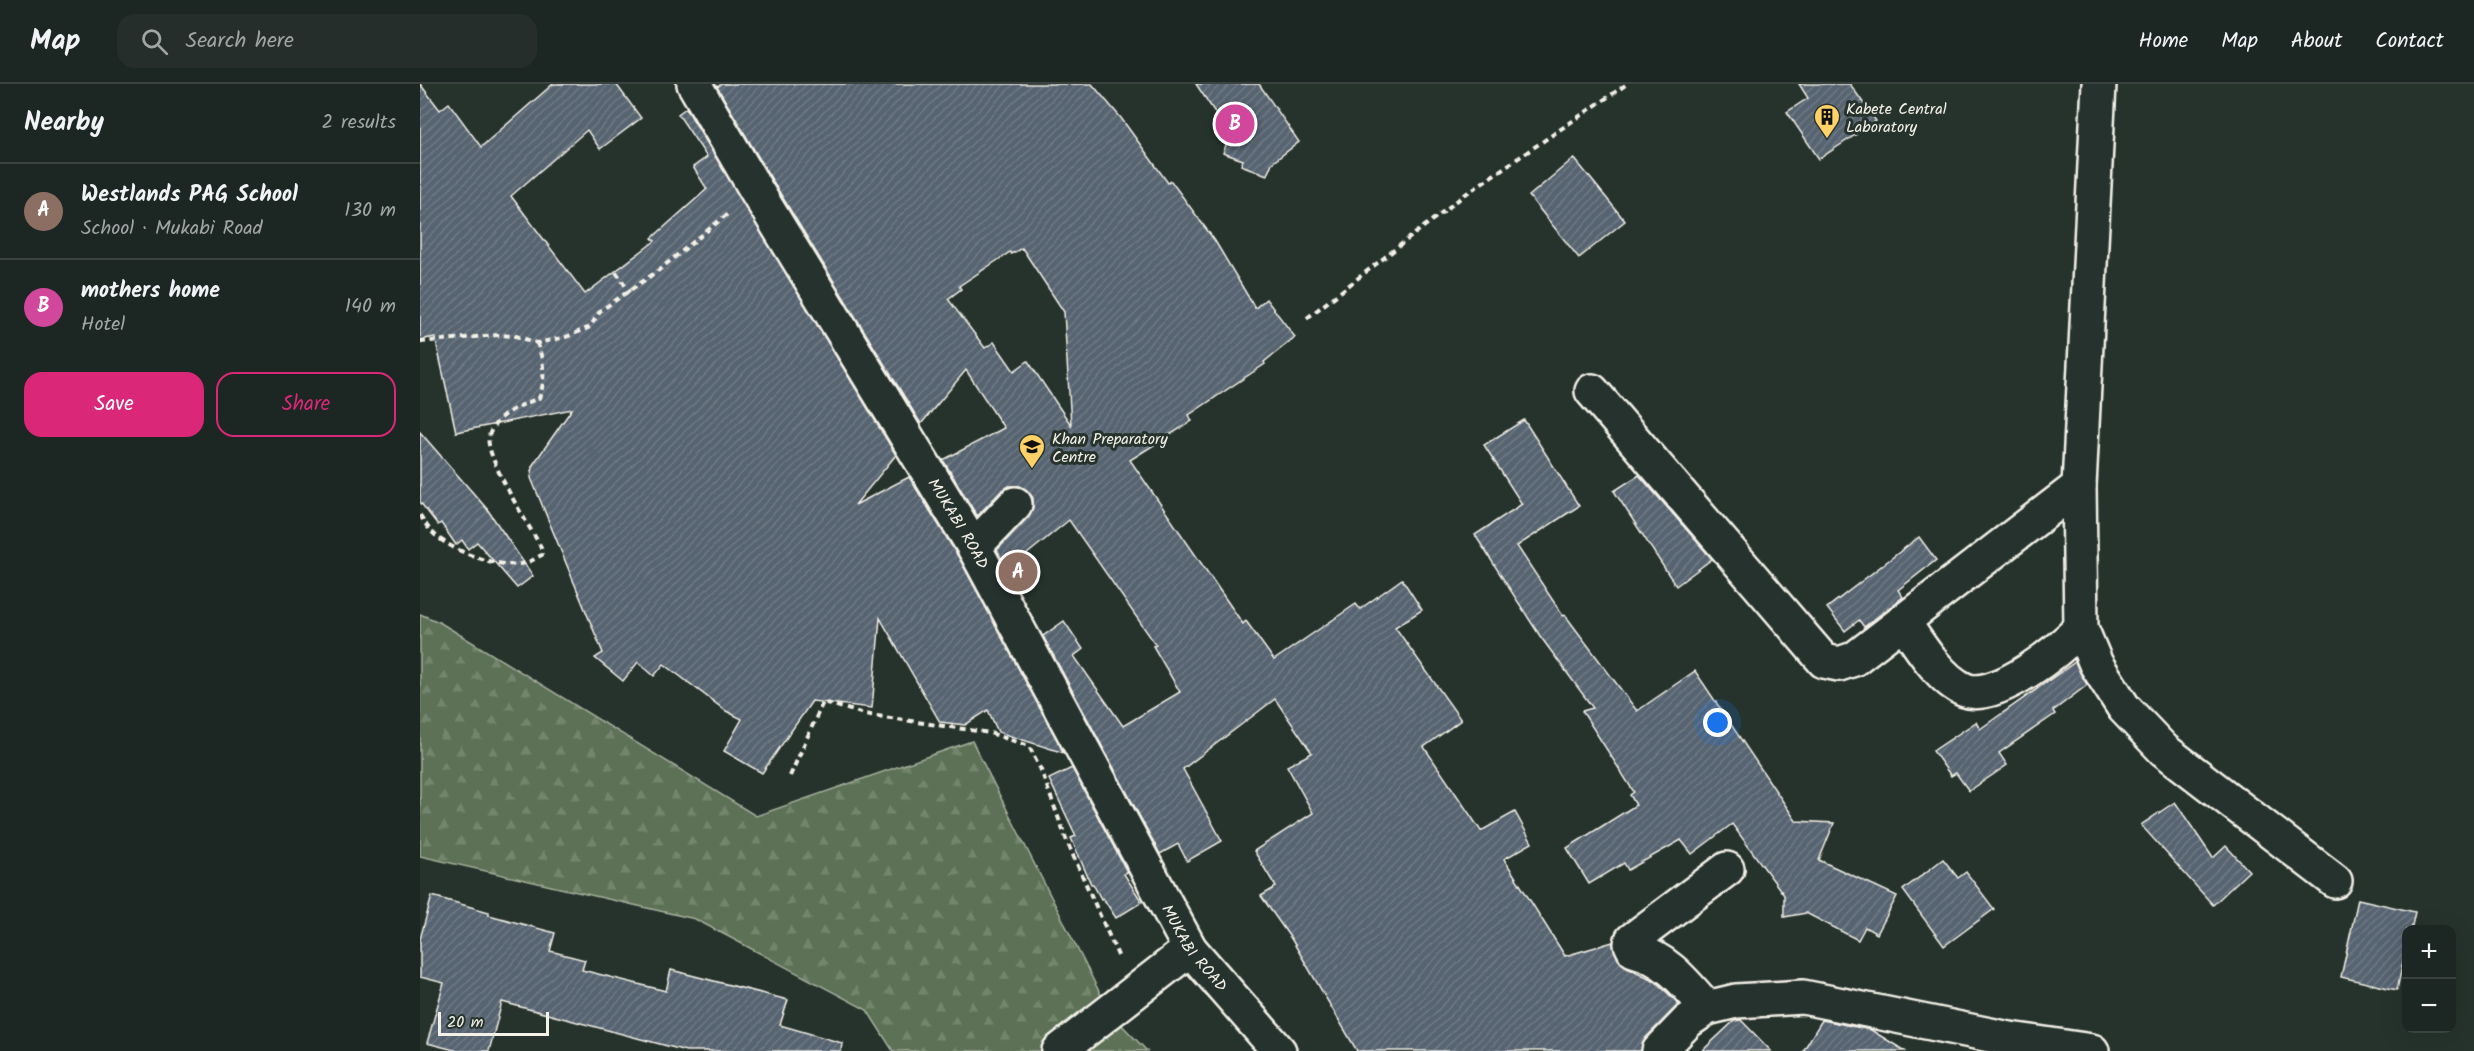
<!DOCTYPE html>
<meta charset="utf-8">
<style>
body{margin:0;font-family:Kalam,sans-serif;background:#252e2a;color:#f1f3f6}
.controls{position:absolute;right:18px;bottom:18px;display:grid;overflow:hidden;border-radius:12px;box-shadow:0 6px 24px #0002}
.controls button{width:54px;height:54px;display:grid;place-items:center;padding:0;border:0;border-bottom:2px solid #3a4340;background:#1c2622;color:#f1f3f6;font:30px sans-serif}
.scale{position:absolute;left:18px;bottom:15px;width:111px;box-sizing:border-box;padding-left:6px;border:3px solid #f4f1e8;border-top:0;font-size:16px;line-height:21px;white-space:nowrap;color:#f4f1e8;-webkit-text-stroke:4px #26332d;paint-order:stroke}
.you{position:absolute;left:1298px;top:639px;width:21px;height:21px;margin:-15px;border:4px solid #fff;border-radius:50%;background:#1a73e8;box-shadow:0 0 0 9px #1a73e833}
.badge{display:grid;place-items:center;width:39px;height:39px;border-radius:50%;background:#db2777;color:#fff;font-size:20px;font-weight:700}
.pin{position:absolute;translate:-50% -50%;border:3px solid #fff;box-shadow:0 2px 6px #0006}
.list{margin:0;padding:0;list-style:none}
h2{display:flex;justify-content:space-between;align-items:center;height:78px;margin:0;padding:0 24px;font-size:26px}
h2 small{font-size:20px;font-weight:400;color:#a0a5a5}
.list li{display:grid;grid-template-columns:39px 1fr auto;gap:18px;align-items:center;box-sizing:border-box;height:96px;padding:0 24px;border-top:2px solid #3a4340}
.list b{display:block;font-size:22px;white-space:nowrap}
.list p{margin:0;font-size:20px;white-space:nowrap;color:#a0a5a5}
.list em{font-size:20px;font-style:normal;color:#a0a5a5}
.actions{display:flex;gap:12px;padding:18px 24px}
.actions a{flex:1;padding:14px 0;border:2px solid #db2777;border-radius:18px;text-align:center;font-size:21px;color:#db2777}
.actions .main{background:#db2777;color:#fff}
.icon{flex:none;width:33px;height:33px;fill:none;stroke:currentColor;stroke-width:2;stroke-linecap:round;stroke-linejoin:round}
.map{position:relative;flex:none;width:2054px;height:967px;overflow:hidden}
header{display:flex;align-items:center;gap:36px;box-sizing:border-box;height:84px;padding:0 30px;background:#1c2622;border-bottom:2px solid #3a4340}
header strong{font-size:28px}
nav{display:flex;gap:33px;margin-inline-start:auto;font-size:21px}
.search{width:420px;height:54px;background:#252e2a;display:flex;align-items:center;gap:15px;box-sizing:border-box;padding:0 21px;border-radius:18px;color:#a0a5a5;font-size:22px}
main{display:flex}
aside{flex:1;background:#1c2622}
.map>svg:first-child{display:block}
.forest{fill:url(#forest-firs);stroke:#a8b19e;stroke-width:1.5}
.building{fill:url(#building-hatch);stroke:#f4f1e8;stroke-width:1.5;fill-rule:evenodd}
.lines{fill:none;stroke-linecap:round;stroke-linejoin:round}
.minor-casing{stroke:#f4f1e8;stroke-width:38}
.path{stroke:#f4f1e8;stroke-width:4;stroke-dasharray:6 4.5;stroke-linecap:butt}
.minor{stroke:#26332d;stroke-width:33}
.labels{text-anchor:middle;stroke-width:6;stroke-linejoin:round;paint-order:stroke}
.poi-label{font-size:16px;fill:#f4f1e8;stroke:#26332d;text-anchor:start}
.street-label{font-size:16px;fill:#f4f1e8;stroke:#26332d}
</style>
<header>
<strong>Map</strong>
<div class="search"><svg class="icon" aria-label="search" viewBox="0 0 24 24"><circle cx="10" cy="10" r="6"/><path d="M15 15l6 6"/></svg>Search here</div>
<nav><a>Home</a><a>Map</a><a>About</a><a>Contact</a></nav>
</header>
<main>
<aside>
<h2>Nearby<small>2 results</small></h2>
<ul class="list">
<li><span class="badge" style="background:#8d6e63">A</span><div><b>Westlands PAG School</b><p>School · Mukabi Road</p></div><em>130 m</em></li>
<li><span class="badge" style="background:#d1479c">B</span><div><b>mothers home</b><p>Hotel</p></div><em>140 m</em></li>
</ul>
<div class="actions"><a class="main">Save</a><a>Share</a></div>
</aside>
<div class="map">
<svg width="2054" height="967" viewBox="0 0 2054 967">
<defs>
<pattern id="forest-firs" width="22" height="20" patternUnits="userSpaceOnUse" patternTransform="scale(1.5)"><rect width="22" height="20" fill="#5b7155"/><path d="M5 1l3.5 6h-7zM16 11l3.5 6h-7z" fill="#73866d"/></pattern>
<pattern id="building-hatch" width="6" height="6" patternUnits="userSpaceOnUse" patternTransform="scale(1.5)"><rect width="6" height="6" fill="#566370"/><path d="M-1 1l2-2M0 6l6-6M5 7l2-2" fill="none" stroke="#6f7a84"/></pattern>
</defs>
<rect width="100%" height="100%" fill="#26332d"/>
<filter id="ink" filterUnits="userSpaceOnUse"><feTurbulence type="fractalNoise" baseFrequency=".0167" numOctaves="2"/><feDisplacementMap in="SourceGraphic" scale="12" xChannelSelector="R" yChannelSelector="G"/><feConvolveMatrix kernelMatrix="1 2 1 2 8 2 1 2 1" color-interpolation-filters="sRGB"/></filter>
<g filter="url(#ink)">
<!-- forest -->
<polygon class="forest" points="0,530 19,538 336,732 552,657 690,929 727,967 473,967 447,926 275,835 0,772"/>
<!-- building -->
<g class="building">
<polygon points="0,0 20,26 29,19 61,63 133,0 196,0 221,34 180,65 167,46 91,112 165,210 235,157 232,154 287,105 273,83 287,73 258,30 266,24 476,371 435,421 489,393 538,472 644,669 578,648 568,626 545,641 520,638 460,534 452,624 392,617 342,689 304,667 322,635 306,627 244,580 234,592 218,578 203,597 175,574 183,569 111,394 112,382 152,325 36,348 15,253 0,256"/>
<path d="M302 0H672L701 34 748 99 751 97 795 157 835 224 846 215 875 253 844 278 845 280 769 331 772 337 710 376 823 540 826 537 854 576 936 520 940 525 982 495 1002 526 975 543 1041 636 1004 663 1061 747 1095 728 1112 759 1084 775 1145 872 1193 858 1198 875 1207 883 1235 897 1257 918 1258 921 1226 954 1221 967H937L872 856 841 812 856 803 834 767 893 729 867 682 892 669 855 615 763 685 802 757 767 777 758 760 740 770 623 552 644 537 663 565 654 572 703 642 760 608 733 562 736 561 649 436 596 479 606 491 595 500 577 466 609 432 613 424V414L607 406 600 402H589L581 407 557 432 523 376 584 344 546 286 501 340 355 101 297 3ZM602 164 644 228 651 341 608 277 594 287 574 258 565 264 528 215 541 205 539 202 590 168 591 170Z"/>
<polygon points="776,0 839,0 879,58 852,79 847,91 821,81 823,76 803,69 810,51"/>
<polygon points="1379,0 1430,0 1456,37 1399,75 1367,28 1388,14"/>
<polygon points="1154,74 1205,137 1159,174 1109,112"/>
<polygon points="1104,336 1159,422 1097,462 1143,532 1145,531 1217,627 1275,587 1376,737 1414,739 1399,776 1477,812 1457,850 1445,843 1438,856 1386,829 1364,833 1364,811 1312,740 1272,770 1261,756 1208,786 1204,779 1169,800 1147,764 1216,721 1210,711 1214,708 1162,627 1173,624 1120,552 1055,451 1102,420 1064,361"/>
<polygon points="0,348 67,425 113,492 97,504 57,458 48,465 42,456 36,461 21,439 18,441 0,418"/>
<polygon points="1219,391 1292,475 1256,502 1194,407"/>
<polygon points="1499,453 1516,476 1478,506 1483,513 1444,543 1439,536 1425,547 1407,524"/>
<polygon points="1655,578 1667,601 1633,627 1635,630 1579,669 1587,681 1549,707 1536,689 1531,692 1513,667 1556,638 1560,645"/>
<polygon points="652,684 707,788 704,790 722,818 696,834 683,814 681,815 673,800 671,800 651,754 656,752 629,695"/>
<polygon points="1755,718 1793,774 1806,762 1829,787 1793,821 1721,741"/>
<polygon points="1523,775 1538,794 1546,788 1574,825 1524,862 1483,806"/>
<polygon points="12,812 69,828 69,831 135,849 130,867 165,876 162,886 246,907 251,886 368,916 360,941 422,959 421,967 266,967 82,918 69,967 38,967 7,959 24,899 0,893 0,855"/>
<polygon points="1938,815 1995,828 1991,846 1986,846 1986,864 1977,906 1921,893"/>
<polygon points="1321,936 1351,967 1282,967 1314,937"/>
<polygon points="1402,936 1451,946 1485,967 1383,967"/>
</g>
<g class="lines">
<defs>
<g id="minor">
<path id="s1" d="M274 0 339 111 554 463 770 865 859 967"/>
<polyline points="1679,0 1659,402 1661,544 1676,580 1704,624 1744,666 1915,797"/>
<polyline points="1172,307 1404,577 1419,580 1434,575 1659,402"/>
<polyline points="554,463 595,420"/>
<path d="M1483 537C1497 558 1520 596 1545 606 1577 618 1640 565 1661 544"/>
<path d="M1287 924C1265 899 1247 875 1214 866L1211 860 1212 856 1307 785"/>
<polyline points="639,967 770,865"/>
<polyline points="1239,967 1268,937 1287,924 1316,917 1383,913 1590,955 1672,967"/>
</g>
</defs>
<!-- minor casing -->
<use href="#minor" class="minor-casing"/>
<!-- path -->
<g class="path">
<polyline points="196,188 210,208"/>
<polyline points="887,234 1047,109 1207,0"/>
<polyline points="0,258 78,251 96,252 117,259 146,253 170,243 180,227 239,186 310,128"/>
<path d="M0 431C4 437 8 445 14 450 32 467 80 486 105 479 111 478 117 473 122 471L121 463C110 443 63 371 69 352 75 331 101 321 119 314 126 297 124 276 117 259"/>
<polyline points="370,692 403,618 444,630 570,649 609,662 621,686 648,760 700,876"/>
</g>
<!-- minor -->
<use href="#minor" class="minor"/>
</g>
</g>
<!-- icons -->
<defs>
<symbol id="building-pin" viewBox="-11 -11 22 30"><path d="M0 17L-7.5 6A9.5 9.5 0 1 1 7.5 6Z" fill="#ffd166" stroke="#26332d"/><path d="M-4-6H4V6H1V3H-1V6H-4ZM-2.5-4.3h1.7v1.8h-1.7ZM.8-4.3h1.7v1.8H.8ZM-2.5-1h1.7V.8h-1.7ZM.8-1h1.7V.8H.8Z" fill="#111"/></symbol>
<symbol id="school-pin" viewBox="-11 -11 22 30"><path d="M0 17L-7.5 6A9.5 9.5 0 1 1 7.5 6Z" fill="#ffd166" stroke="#26332d"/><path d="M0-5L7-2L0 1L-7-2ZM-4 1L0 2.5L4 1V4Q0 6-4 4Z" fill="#111"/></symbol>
</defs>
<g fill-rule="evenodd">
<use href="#building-pin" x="1392" y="18" width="30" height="40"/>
<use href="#school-pin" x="597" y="348" width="30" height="40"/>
</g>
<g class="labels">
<!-- poi labels -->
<g class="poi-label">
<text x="1426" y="30">Kabete Central<tspan x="1426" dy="18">Laboratory</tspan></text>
<text x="632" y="360">Khan Preparatory<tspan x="632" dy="18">Centre</tspan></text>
</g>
<!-- street labels -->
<g class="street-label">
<text dy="6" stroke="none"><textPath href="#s1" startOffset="513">MUKABI ROAD</textPath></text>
<text dy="6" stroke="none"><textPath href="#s1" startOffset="999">MUKABI ROAD</textPath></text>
</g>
</g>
</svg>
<div class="controls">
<button>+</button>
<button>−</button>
</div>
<div class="scale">20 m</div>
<div class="you"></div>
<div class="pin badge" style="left:598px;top:488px;background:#8d6e63">A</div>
<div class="pin badge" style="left:815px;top:40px;background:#d1479c">B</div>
</div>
</main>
